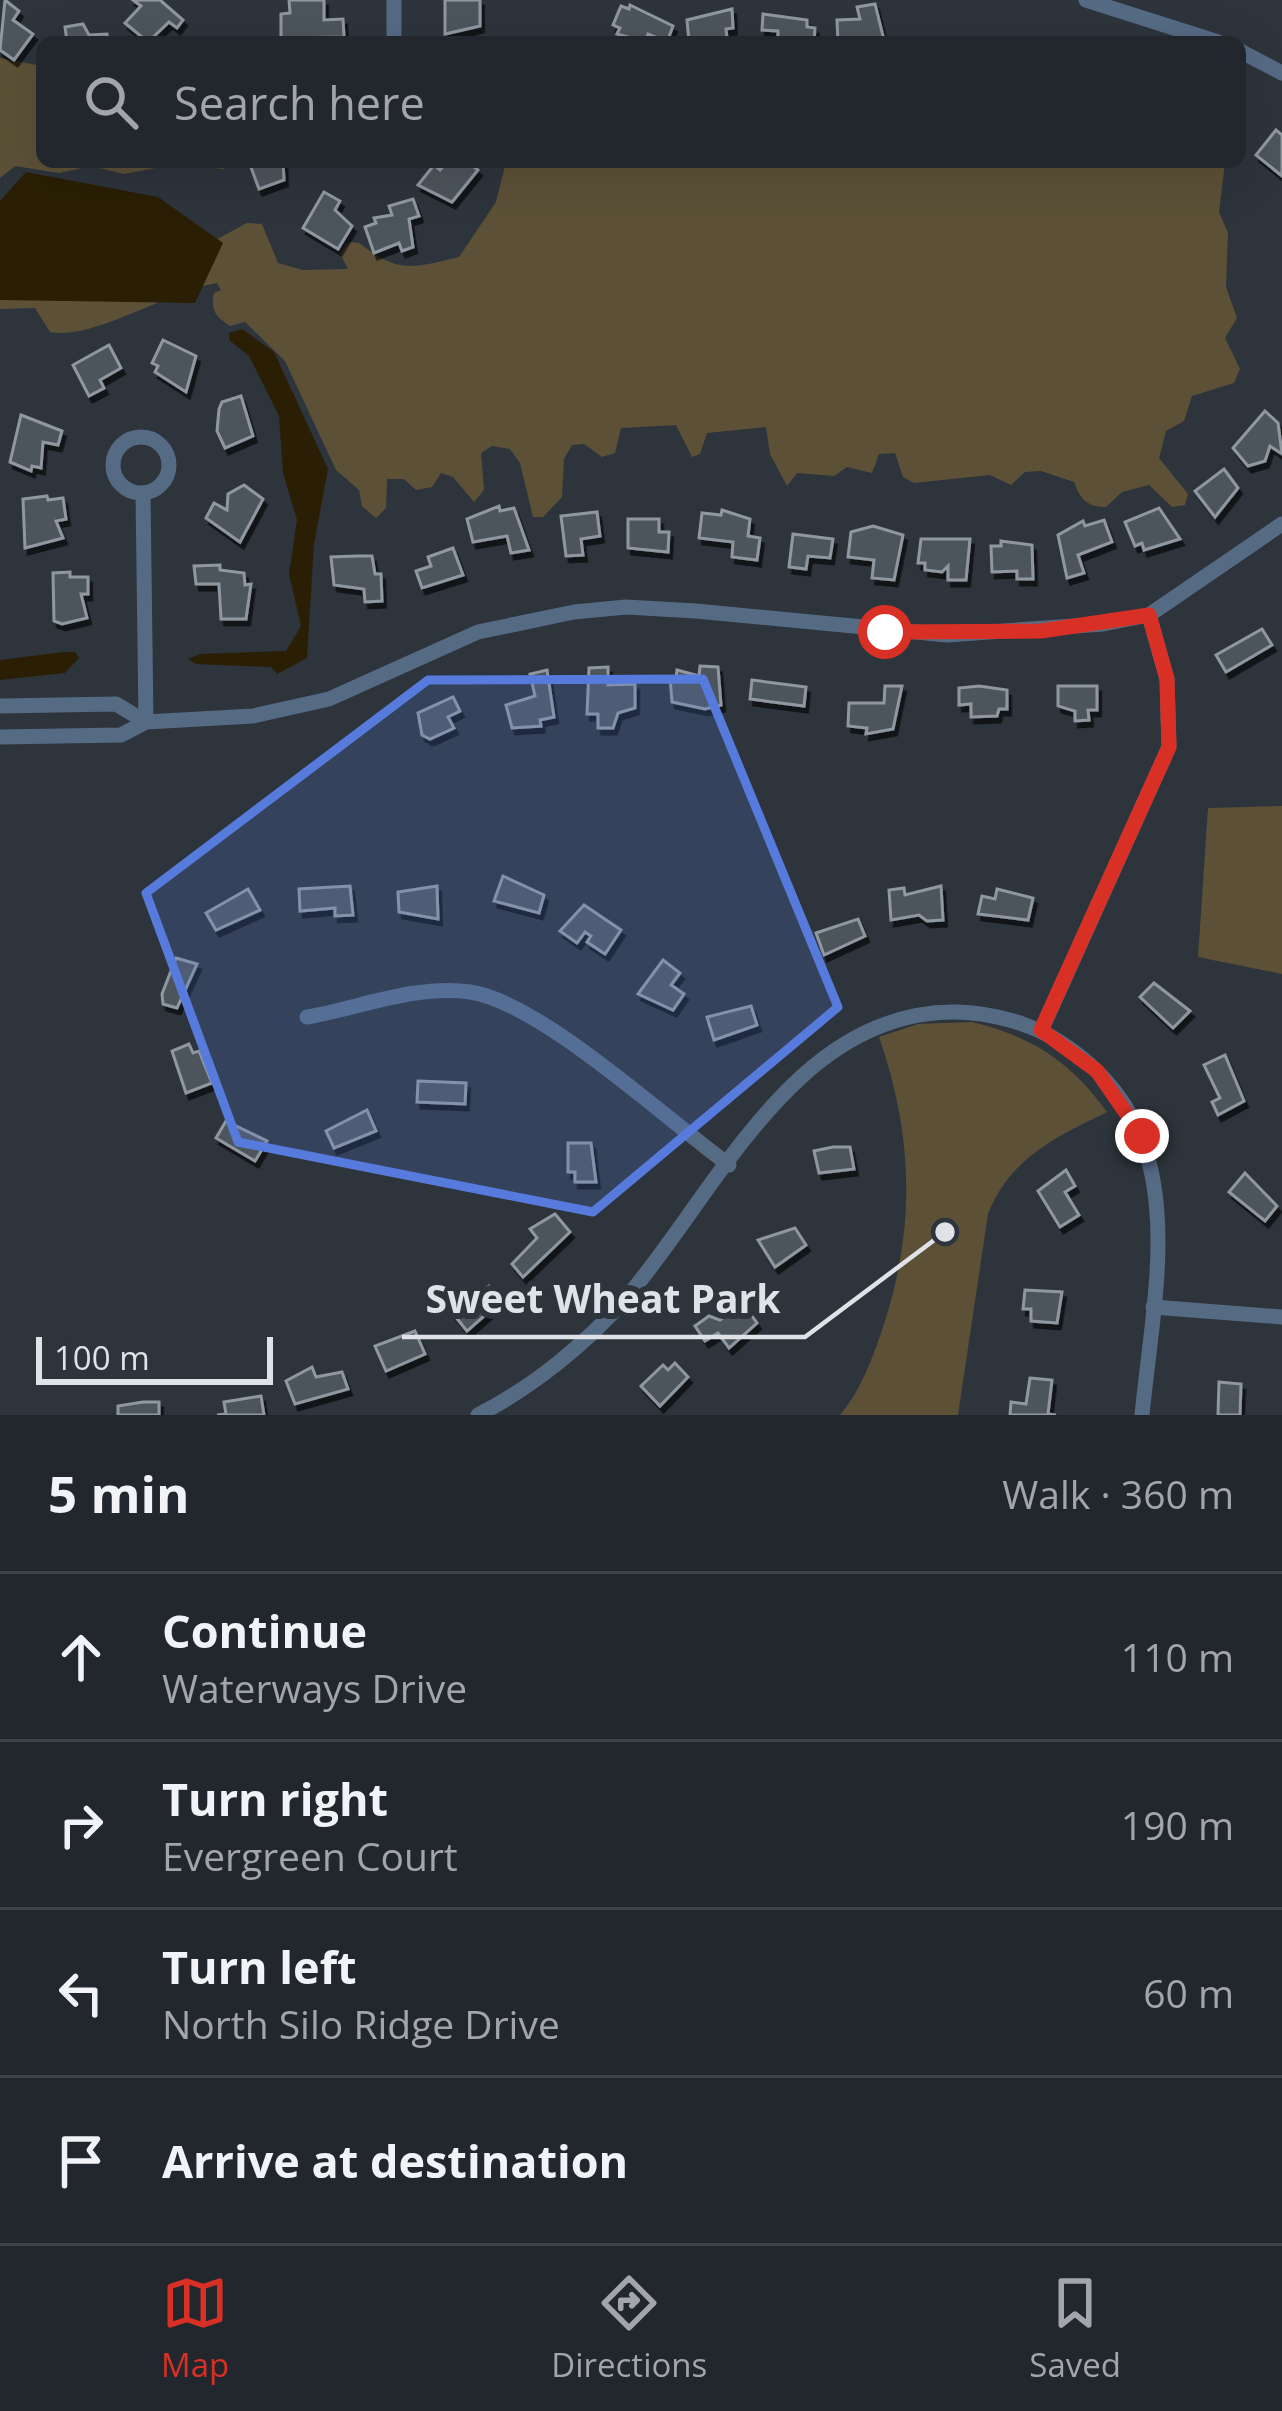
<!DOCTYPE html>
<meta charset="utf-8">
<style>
body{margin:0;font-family:"Open Sans",sans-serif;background:#2e3339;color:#f1f3f6}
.scale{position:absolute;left:36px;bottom:30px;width:237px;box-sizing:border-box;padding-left:12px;border:6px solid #dfe3e8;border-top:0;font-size:33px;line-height:42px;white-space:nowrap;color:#dfe3e8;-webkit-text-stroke:9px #2e343c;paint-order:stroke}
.stop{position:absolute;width:36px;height:36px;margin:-27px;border:9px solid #d93025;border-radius:50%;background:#fff}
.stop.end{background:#d93025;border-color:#fff;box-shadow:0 3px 12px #0008}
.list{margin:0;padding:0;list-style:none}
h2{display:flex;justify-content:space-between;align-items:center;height:156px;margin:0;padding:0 48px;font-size:51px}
h2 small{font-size:39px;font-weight:400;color:#a2a5aa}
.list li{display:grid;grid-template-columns:78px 1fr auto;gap:36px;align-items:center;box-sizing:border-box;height:168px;padding:0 48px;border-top:3px solid #3f4449}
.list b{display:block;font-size:45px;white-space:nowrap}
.list p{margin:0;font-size:39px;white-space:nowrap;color:#a2a5aa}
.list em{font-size:39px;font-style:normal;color:#a2a5aa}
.icon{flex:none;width:66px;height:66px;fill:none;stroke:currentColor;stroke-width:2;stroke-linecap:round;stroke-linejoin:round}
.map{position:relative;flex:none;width:1282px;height:1415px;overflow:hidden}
.search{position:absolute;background:#22272d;box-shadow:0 12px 48px #0002;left:36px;right:36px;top:36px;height:132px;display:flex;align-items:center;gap:30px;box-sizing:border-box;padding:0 42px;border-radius:18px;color:#a2a5aa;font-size:45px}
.sheet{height:828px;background:#22272d}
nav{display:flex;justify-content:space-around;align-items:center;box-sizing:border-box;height:168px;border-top:3px solid #3f4449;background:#22272d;font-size:33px;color:#a2a5aa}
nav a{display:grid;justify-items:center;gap:6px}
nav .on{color:#d93025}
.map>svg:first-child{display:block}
.green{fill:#5c5137}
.water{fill:#2a1f04}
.building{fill:#4d545c;stroke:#8f97a0;stroke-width:3;filter:url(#shadow)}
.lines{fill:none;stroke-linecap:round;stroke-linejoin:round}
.minor{stroke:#556b84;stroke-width:15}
.route{stroke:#d93025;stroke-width:15}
.marked{fill:#577bdd;fill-opacity:0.2;stroke:#577bdd;stroke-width:9;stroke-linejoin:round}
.leader{fill:none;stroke:#dfe3e8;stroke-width:4.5}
.callout-dot{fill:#dfe3e8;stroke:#2e343c;stroke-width:4.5}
.callout-label{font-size:39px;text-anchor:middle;font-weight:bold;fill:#dfe3e8;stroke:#2e343c;stroke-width:12;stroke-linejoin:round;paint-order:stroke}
</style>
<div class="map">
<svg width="1282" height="1415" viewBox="0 0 1282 1415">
<defs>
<filter id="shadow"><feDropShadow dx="3.5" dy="6" stdDeviation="0" flood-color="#0009"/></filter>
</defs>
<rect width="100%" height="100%" fill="#2e343c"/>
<!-- green -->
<g class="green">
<polygon points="0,58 42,66 42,162 231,162 223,169 176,164 124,174 92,166 59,173 15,166 0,178"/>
<path d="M506 162H1225L1219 212 1228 233 1226 287 1237 318 1225 338 1240 369 1234 383 1192 396 1184 421 1166 431 1159 458 1188 494 1185 505 1172 507 1149 485 1122 492 1106 507C1087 507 1080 499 1074 482L1041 471 1025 472 1011 485 990 475 914 483 903 477 895 453 879 454 872 473 847 467 834 476 797 473 787 486 770 454 766 427 707 433 700 454 692 457 676 425 621 428 615 453 602 457 584 444 572 445 564 459 562 497 543 517H533L520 463 510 449 492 446 481 453 484 490 474 502 453 477 441 473 432 487 416 490 404 479H387L386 508 376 518 362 506 359 490 336 470 285 361 245 322 230 326C216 317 210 310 214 293L221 290 217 283C168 291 92 341 50 332L35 308 0 309V274L208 244 247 223 262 224 278 263 303 270 348 269 340 253 349 242 359 243C398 273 410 269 459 257L496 202Z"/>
<polygon points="1282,806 1282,974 1198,957 1208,808"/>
<path d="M972 1022C1033 1037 1070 1061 1107 1112 1056 1137 1010 1158 988 1214L958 1415H840C859 1393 872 1360 881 1333 916 1232 914 1137 879 1037L918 1024Z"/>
</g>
<!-- water -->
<g class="water">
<polygon points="26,172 158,197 223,243 195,303 0,300 0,201"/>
<polygon points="242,329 274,352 328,469 314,544 307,658 277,674 271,667 196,664 188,659 200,654 286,651 301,626 289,574 297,520 283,473 279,416 249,356 229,340 229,333"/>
<polygon points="63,652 75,652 79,658 65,673 0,680 0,660"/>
</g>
<!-- building -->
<g class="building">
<polygon points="5,0 19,11 13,20 33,34 14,60 0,50"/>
<polygon points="133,0 160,0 183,20 177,28 169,22 148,42 125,23 141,6"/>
<polygon points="289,0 324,0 324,20 343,19 344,37 281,38 281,14 290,13"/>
<polygon points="445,0 480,0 480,26 445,34"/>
<polygon points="875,4 884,40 838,42 837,20 860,19 857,7"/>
<polygon points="630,5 673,26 667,42 648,34 645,42 617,34 620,28 613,25 621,6 629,9"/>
<polygon points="732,9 733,28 726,29 727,39 689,42 687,20"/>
<polygon points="763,14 807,20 807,27 815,28 814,42 778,42 778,31 762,30"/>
<polygon points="83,24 89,35 107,34 108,42 67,42 65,27"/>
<polygon points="1276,130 1282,135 1282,176 1256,155"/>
<polygon points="249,162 283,162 284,180 259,189"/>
<polygon points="447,162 468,162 478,170 452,202 418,185 434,165 440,170"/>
<polygon points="324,192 340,201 335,210 352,226 338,249 303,228"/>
<polygon points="413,199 419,216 409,219 413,247 402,251 399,243 374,253 365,227 376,223 374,218 392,215 389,206"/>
<polygon points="163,340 196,356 186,392 155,372 158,366 152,363"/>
<polygon points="109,345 121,368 100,380 104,388 89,396 73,365"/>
<polygon points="241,396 253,436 225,448 217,431 219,409 222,402"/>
<polygon points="1265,411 1278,423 1282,454 1270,446 1265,461 1248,466 1233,448"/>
<polygon points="21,415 62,431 58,445 43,442 41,468 32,466 31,471 10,462"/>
<polygon points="1224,469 1238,488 1215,517 1195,491"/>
<polygon points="244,485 263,499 240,542 206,518 214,503 227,510 228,494"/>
<polygon points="47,496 48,500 63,498 66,519 56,521 63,538 25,548 23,499"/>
<polygon points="499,506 500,511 514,508 529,550 511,553 507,536 473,542 467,519"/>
<polygon points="1159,508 1180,539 1144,550 1142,543 1135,546 1125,522"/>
<polygon points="722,510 750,519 748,536 760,538 757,560 732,557 733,542 699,538 702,513 721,515"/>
<polygon points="597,512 600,536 581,539 583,555 566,556 561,516"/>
<polygon points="628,519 659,519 659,532 669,532 668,552 628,548"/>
<polygon points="1104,520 1112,542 1078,555 1084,573 1067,578 1058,535 1083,521 1085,526"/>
<polygon points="873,526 903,535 894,580 872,578 874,560 848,557 851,532"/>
<polygon points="793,534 833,539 830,558 808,556 806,569 789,567"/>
<polygon points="921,539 970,539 966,580 948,580 948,566 942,572 925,570 925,563 918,563"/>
<polygon points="1001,541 1032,545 1033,579 1017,579 1017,571 992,572 991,546 1001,546"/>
<polygon points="453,548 463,575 422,588 416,571 431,566 428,557"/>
<polygon points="357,556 372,556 375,574 381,574 382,601 365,602 364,589 334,585 331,557"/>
<polygon points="220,565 220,570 244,573 245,585 251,584 246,619 221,619 219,584 196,584 194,566"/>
<polygon points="70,572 70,577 88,577 88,594 81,594 87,618 62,624 54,621 53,573"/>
<polygon points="1262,629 1272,645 1226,672 1216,655"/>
<polygon points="700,666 718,667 721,705 705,709 672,702 670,678 676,679 677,670 699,676"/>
<polygon points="608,667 608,685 635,684 635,708 618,713 613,728 598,728 598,714 587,714 589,668"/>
<polygon points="547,670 554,717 540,720 541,726 512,728 506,705 535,696 530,674"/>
<polygon points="752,680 806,687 804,706 750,699"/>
<polygon points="885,686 902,686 893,729 866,734 867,728 848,726 849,703 884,703"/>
<polygon points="979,686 1007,690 1007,709 999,709 997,716 971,717 971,704 959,705 959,688"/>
<polygon points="1058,686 1097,686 1097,710 1088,710 1089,720 1075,721 1075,711 1058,706"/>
<polygon points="453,697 460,711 448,717 454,728 430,739 422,735 418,713"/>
<polygon points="503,876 544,895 539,913 494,901"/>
<polygon points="350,886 353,915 335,916 335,908 300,911 299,889"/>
<polygon points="437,886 438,919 399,912 398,892"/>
<polygon points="941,886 943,920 927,921 919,915 891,920 889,890 904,888 905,895"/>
<polygon points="248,889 260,910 216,930 206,913"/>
<polygon points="997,889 1033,898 1028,920 978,914 982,896 995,899"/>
<polygon points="584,905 621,930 605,954 587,942 591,936 585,932 577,943 560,931"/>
<polygon points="858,919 865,936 824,955 816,933"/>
<polygon points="176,958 197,964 177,1008 163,1004 162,994"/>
<polygon points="663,960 680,973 671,985 684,994 673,1010 638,994"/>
<polygon points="1154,983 1190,1011 1173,1028 1140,997"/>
<polygon points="751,1006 757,1025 714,1040 707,1017"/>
<polygon points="189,1044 193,1053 199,1051 212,1083 186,1093 172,1051"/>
<polygon points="1225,1055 1244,1101 1218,1115 1212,1102 1220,1098 1204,1065"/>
<polygon points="418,1081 466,1083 465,1104 417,1102"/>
<polygon points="367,1110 376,1131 334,1148 326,1131"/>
<polygon points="226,1121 267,1141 255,1161 216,1138"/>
<polygon points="568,1143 591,1143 596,1182 575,1182 575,1172 568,1172"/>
<polygon points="833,1147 850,1147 854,1169 819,1173 814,1151"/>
<polygon points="1066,1170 1075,1186 1065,1192 1079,1215 1060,1227 1038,1191"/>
<polygon points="1245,1173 1277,1206 1265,1221 1229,1192"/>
<polygon points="555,1214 570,1232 523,1277 512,1264 537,1238 530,1229"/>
<polygon points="795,1228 806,1245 775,1267 758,1240"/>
<polygon points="489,1286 501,1301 467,1331 451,1311"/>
<polygon points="1025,1290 1062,1292 1057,1323 1031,1321 1031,1309 1023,1309"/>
<polygon points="742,1302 757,1323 729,1348 718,1333 705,1341 695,1326 709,1316 720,1320"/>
<polygon points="415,1331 425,1354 386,1371 375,1346"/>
<polygon points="675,1363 688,1377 660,1406 641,1386 663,1365 668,1370"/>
<polygon points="312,1367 316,1377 342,1372 348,1389 295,1404 286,1381"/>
<polygon points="1030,1378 1052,1380 1048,1414 1056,1415 1010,1415 1011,1402 1026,1404"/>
<polygon points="1219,1382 1241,1384 1240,1415 1218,1415"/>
<polygon points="261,1396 264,1415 217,1415 226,1414 224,1402"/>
<polygon points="143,1402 159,1402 159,1415 118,1415 118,1406"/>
</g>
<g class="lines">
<!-- minor -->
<g class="minor">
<polyline points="394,0 394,42"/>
<polyline points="1086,0 1218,42"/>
<polyline points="1240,51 1282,73"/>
<circle cx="141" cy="465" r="28"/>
<polyline points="143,493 146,722"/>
<polyline points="0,706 116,704 146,722"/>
<polyline points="0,737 121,735 146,722 253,716 329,699 478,632 574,612 626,607 696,611 947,635 1103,624 1149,615 1282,524"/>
<path d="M307 1017C359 1008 417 984 470 992 540 1002 667 1120 729 1165"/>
<polyline points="1041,1031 1169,747 1167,679 1149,615"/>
<polyline points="1153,1307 1282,1317"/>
<path d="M478 1415C533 1387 587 1343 627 1297 718 1190 796 1010 956 1012 992 1013 1030 1023 1060 1042 1196 1129 1155 1280 1142 1415"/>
</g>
</g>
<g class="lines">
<!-- route -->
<polyline class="route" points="885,632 1041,631 1149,615 1167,679 1169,747 1041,1030 1097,1071 1142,1136"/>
</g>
<!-- marked area -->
<path class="marked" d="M703 679 838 1007 593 1212 238 1142 146 893 428 680Z"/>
<!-- callouts -->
<path class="leader" d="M945 1232L805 1337H402"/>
<circle class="callout-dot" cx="945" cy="1232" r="12"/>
<g class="callout-label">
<text x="603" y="1313">Sweet Wheat Park</text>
</g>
</svg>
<div class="scale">100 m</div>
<div class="stop" style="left:885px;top:632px"></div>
<div class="stop end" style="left:1142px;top:1136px"></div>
<div class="search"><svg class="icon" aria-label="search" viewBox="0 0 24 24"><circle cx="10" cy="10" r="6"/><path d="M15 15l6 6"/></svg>Search here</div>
</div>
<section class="sheet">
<h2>5 min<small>Walk · 360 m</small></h2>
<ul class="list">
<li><svg class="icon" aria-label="ahead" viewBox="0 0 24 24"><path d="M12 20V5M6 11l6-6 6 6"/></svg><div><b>Continue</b><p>Waterways Drive</p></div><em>110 m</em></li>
<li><svg class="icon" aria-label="right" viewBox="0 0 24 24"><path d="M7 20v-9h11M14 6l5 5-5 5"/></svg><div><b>Turn right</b><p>Evergreen Court</p></div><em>190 m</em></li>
<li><svg class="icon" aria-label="left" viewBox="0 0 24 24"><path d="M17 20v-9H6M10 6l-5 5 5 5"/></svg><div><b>Turn left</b><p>North Silo Ridge Drive</p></div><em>60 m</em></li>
<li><svg class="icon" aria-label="arrive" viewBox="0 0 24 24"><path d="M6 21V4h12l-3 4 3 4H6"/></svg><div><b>Arrive at destination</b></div></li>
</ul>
</section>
<nav>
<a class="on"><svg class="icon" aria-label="map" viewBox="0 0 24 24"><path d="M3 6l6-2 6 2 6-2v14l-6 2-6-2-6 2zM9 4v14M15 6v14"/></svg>Map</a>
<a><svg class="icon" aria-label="directions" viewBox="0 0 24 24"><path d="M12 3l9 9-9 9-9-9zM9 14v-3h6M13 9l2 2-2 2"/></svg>Directions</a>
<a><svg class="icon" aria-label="saved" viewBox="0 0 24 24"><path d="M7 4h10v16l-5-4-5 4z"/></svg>Saved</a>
</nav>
